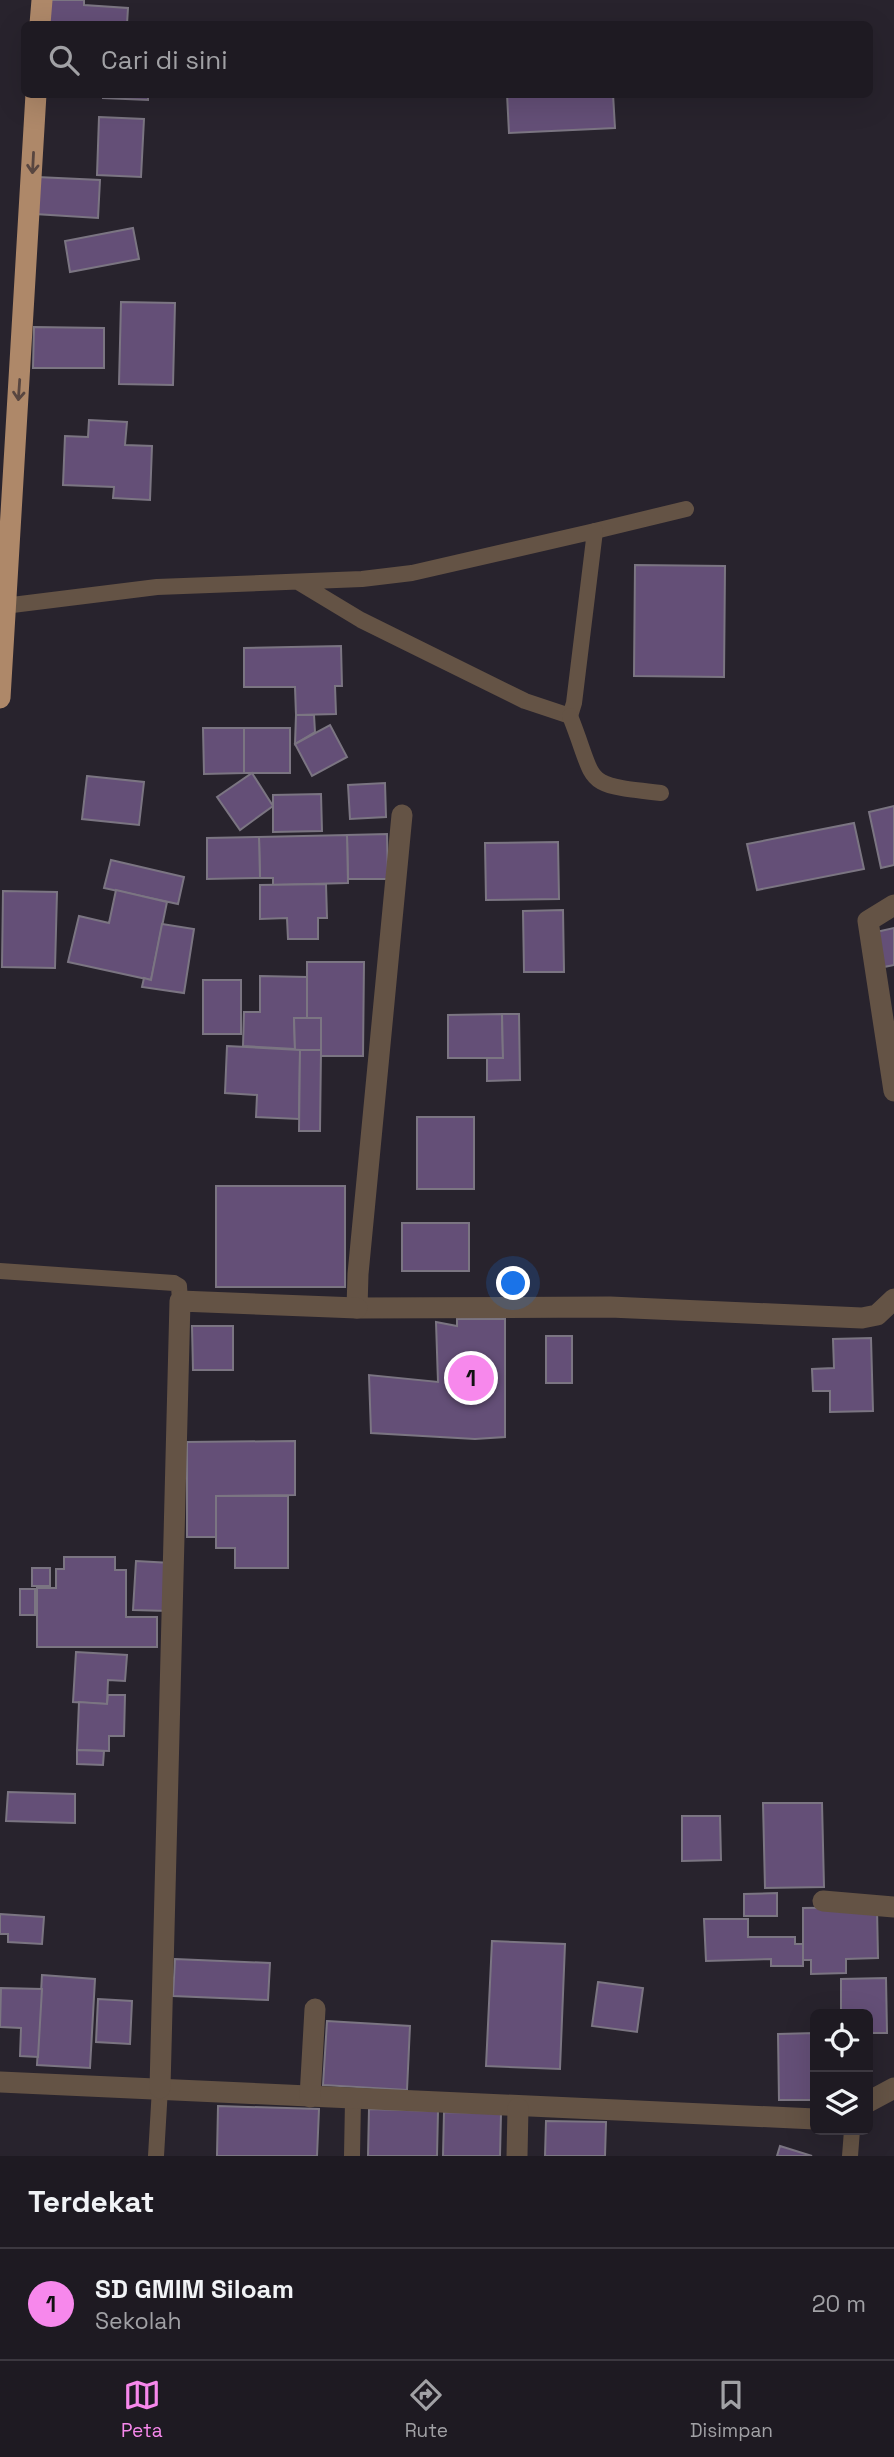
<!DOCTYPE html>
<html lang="id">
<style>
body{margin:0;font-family:"Space Grotesk",sans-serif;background:#2b272f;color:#f1f3f6}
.controls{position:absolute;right:21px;bottom:21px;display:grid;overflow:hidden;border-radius:10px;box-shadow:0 7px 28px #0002}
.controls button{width:63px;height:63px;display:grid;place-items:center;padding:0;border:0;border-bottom:2px solid #3c3840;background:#1e1a22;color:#f1f3f6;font:35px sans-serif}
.you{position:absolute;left:514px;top:1284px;width:24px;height:24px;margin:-18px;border:5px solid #fff;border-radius:50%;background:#1a73e8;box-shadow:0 0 0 10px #1a73e833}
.badge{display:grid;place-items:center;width:46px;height:46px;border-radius:50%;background:#f788ec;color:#111;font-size:23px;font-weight:700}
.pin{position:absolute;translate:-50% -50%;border:4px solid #fff;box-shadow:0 2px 7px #0006}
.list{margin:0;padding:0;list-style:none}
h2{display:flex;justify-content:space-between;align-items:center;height:91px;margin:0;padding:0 28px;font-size:30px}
h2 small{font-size:23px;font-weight:400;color:#a1a1a5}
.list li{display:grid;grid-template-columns:46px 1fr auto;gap:21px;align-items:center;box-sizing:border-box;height:112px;padding:0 28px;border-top:2px solid #3c3840}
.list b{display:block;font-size:26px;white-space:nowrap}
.list p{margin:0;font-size:23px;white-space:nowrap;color:#a1a1a5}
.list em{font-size:23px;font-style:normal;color:#a1a1a5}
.icon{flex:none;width:38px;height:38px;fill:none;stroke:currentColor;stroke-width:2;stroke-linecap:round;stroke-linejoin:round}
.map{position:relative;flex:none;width:894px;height:2156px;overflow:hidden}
.search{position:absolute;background:#1e1a22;box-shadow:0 7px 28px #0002;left:21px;right:21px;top:21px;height:77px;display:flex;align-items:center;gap:18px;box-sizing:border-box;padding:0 24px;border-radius:10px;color:#a1a1a5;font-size:26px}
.sheet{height:203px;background:#1e1a22}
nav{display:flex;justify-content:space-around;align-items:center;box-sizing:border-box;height:98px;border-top:2px solid #3c3840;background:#1e1a22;font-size:19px;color:#a1a1a5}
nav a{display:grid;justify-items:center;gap:4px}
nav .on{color:#f788ec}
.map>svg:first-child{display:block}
.building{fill:#644f77;stroke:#7b7582;stroke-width:2}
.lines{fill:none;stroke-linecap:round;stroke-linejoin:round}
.service{stroke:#645345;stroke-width:16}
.minor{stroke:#645345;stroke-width:21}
.trunk{stroke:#ae8869;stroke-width:21}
.oneway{stroke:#584640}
</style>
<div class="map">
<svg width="894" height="2156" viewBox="0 0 894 2156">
<rect width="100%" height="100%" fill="#28232d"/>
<!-- building -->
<g class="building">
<polygon points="50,0 84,0 84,5 128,8 127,24 48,24"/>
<polygon points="103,94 148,94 148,100 103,98"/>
<polygon points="507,94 613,94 615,128 509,133"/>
<polygon points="99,117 144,119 141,177 97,175"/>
<polygon points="37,177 100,180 98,218 35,214"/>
<polygon points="133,228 139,259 70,272 65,241"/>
<polygon points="121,302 175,303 173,385 119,384"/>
<polygon points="34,327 104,328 104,368 33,368"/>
<polygon points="89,420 127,422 125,445 152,446 150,500 113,498 114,487 63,485 65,436 88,437"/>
<polygon points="635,565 725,566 724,677 634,676"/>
<polygon points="341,646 342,686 335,686 336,714 296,715 295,687 244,687 244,648"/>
<polygon points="296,715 314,715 315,732 295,744"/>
<polygon points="330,725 347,757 312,776 295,744"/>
<polygon points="203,728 244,728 244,773 204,774"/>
<rect x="244" y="728" width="46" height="45"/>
<polygon points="252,773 273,806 240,830 217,797"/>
<polygon points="87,776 144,782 139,825 82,819"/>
<polygon points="385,783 386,817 350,819 348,785"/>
<polygon points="321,794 322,831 273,832 273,795"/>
<polygon points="894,806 894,865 881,868 869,812"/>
<polygon points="854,823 864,869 757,890 747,844"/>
<polygon points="387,834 388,879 348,879 347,835"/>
<polygon points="347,835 348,883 273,885 273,878 260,878 259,837"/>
<polygon points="259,837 260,878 207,879 207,838"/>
<polygon points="558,842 559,899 486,900 485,843"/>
<polygon points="111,860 184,877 178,904 104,888"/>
<polygon points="326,884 327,918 318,918 318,939 288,939 287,918 260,919 260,885"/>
<polygon points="116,890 167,902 151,980 68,962 79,916 109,923"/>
<polygon points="3,891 57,892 55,968 2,967"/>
<polygon points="563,910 564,972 524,972 523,911"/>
<polygon points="162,924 194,929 184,993 142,987 144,978 151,980"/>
<polygon points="894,928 894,965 884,967 876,932"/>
<polygon points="307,962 364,962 363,1056 321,1056 321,1018 307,1018"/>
<polygon points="260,976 307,977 307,1018 294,1018 295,1049 243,1046 244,1012 260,1012"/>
<rect x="203" y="980" width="38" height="54"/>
<polygon points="502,1014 503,1058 448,1058 448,1015"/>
<polygon points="502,1014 519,1014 520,1080 487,1081 487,1058 503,1058"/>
<polygon points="294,1018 321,1018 321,1050 295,1050"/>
<polygon points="227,1046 300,1050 299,1119 256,1117 257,1095 225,1093"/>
<polygon points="300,1050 321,1050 320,1131 299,1131"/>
<rect x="417" y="1117" width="57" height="72"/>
<rect x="216" y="1186" width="129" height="101"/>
<rect x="402" y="1223" width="67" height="48"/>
<polygon points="457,1319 505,1319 505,1437 475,1439 371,1433 369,1375 438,1382 436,1322 457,1326"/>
<polygon points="192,1326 233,1326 233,1370 193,1370"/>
<rect x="546" y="1336" width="26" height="47"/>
<polygon points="871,1338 873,1411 830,1412 830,1391 813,1391 812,1369 834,1368 833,1339"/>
<polygon points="295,1441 295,1495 216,1496 216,1537 187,1537 187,1442"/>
<polygon points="216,1496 288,1496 288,1568 235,1568 235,1548 216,1548"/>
<polygon points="64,1557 115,1557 115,1570 126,1570 126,1617 157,1617 157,1647 37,1647 37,1588 56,1588 56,1569 64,1569"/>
<polygon points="136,1561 171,1563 169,1611 133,1610"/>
<rect x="32" y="1568" width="18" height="18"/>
<rect x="20" y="1589" width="15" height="26"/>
<polygon points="76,1652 127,1655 125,1681 108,1680 107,1704 73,1702"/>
<polygon points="108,1695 125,1695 124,1736 109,1736 109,1751 77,1750 79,1702 107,1704"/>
<polygon points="77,1750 104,1751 103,1765 77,1764"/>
<polygon points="8,1792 75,1794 75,1823 6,1821"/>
<polygon points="763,1803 822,1803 824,1887 765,1888"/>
<polygon points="682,1816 720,1816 721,1860 682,1861"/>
<polygon points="777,1893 777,1916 744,1916 744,1894"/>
<polygon points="877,1907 878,1958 846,1959 846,1973 811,1974 811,1960 803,1960 803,1908"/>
<polygon points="0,1914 44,1917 42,1944 8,1942 8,1934 0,1934"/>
<polygon points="704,1919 748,1919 748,1937 795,1937 795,1944 803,1944 803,1966 771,1966 771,1959 706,1961"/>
<polygon points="492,1941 565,1944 560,2069 486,2066"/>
<polygon points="175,1959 270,1963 268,2000 173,1996"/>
<polygon points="42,1975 95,1979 90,2068 37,2065"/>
<polygon points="886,1978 887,2033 868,2033 868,2014 841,2014 841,1979"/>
<polygon points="598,1982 643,1988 637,2032 592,2026"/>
<polygon points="1,1988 42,1989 38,2057 20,2056 21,2028 0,2027"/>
<polygon points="98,1999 132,2001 130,2044 96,2042"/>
<polygon points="327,2021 410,2026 407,2090 323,2085"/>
<polygon points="815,2033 815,2100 779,2100 778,2034"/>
<polygon points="218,2106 319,2109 317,2156 217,2156"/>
<polygon points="369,2109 438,2111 437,2156 368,2156"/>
<polygon points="444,2112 501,2113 500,2156 443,2156"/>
<polygon points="546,2121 606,2122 605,2156 545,2156"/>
<polygon points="780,2146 812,2156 777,2156"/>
</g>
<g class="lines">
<!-- service -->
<g class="service">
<polyline points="595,531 686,509"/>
<polyline points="4,606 157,587 362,579 412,573 595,531 574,703 570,716 525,701 361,620 298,582"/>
<path d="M570 716C598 786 580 784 661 793"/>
<polyline points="0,1271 174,1283 179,1286 180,1301"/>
<polyline points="156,2156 160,2088"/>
<polyline points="352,2156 353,2100"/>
<polyline points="850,2156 852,2130"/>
</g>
<!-- minor -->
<g class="minor">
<polyline points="402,815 358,1274 357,1308 610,1307 862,1318 877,1315 894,1299"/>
<polyline points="894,905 868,921 894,1091"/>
<polyline points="823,1901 894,1907"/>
<polyline points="0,2082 815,2119"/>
<polyline points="160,2088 180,1301 357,1308"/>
<polyline points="310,2097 315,2009"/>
<polyline points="868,2102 894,2088"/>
<polyline points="517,2156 518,2108"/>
</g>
<!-- trunk -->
<g class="trunk">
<polyline points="40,24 42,0"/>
<polyline points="0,698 36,94"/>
</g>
</g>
<!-- one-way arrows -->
<defs><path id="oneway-shaft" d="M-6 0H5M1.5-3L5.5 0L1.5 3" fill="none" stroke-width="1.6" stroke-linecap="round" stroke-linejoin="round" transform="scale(1.75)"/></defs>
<g class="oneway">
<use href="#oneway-shaft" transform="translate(33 163) rotate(93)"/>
<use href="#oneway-shaft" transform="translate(19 390) rotate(94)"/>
</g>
</svg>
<div class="controls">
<button><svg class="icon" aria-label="locate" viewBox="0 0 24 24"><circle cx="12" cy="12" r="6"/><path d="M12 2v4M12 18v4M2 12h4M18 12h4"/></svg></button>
<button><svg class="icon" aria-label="layers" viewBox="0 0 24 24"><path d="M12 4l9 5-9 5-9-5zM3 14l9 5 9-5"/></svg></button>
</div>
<div class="you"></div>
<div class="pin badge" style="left:471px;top:1378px">1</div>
<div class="search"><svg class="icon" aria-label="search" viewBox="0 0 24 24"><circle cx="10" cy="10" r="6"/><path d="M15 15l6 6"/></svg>Cari di sini</div>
</div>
<section class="sheet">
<h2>Terdekat<small></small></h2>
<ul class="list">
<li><span class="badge">1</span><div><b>SD GMIM Siloam</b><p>Sekolah</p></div><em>20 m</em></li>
</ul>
</section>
<nav>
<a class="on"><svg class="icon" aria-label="map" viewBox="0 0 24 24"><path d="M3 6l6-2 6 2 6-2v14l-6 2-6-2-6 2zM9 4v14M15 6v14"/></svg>Peta</a>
<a><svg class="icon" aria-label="directions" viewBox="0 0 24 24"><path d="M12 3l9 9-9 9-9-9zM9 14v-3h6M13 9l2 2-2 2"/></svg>Rute</a>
<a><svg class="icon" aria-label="saved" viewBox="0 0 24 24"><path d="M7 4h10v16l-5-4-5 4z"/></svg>Disimpan</a>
</nav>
